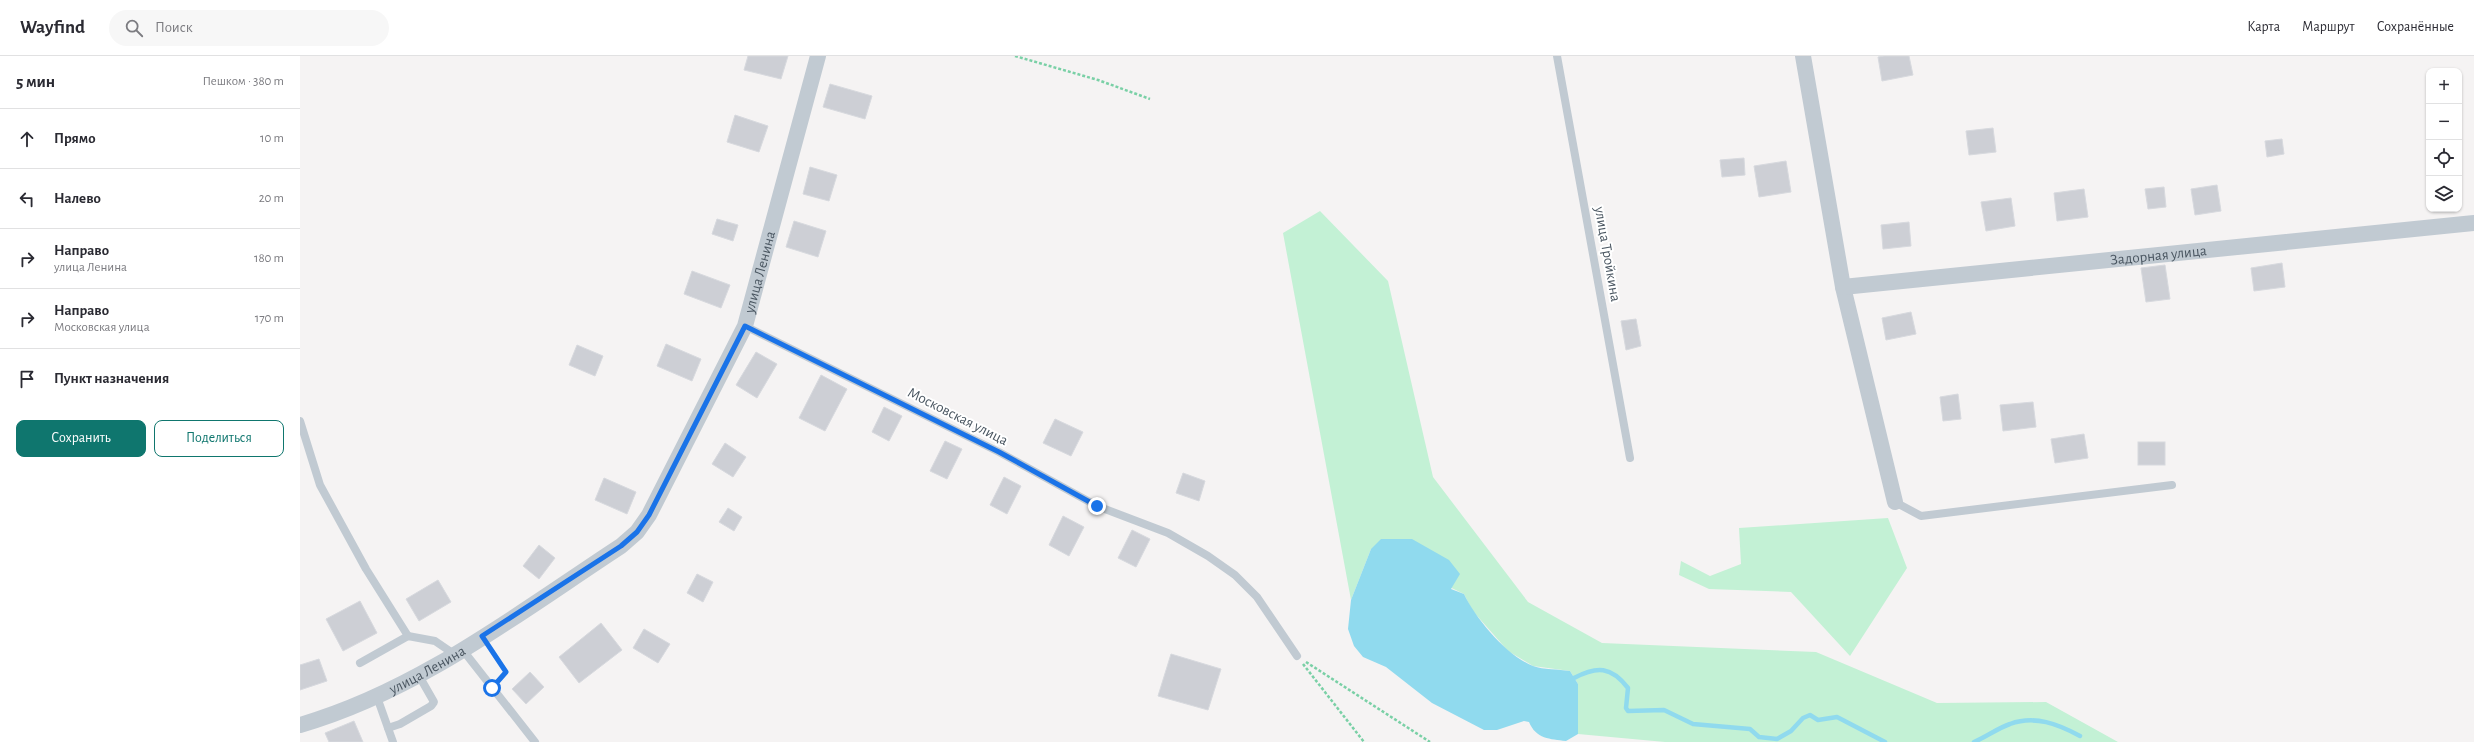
<!DOCTYPE html>
<html lang="ru">
<meta charset="utf-8">
<style>
body{margin:0;font-family:"Alegreya Sans",sans-serif;background:#f7f7f7;color:#2b2b33}
.controls{position:absolute;right:12px;top:12px;display:grid;overflow:hidden;border-radius:8px;box-shadow:0 1px 3px #0004}
.controls button{width:36px;height:36px;display:grid;place-items:center;padding:0;border:0;border-bottom:1px solid #e1e1e2;background:#fff;color:#2b2b33;font:20px sans-serif}
.stop{position:absolute;width:12px;height:12px;margin:-9px;border:3px solid #1a73e8;border-radius:50%;background:#fff}
.stop.end{background:#1a73e8;border-color:#fff;box-shadow:0 1px 4px #0008}
.list{margin:0;padding:0;list-style:none}
h2{display:flex;justify-content:space-between;align-items:center;height:52px;margin:0;padding:0 16px;font-size:17px}
h2 small{font-size:13px;font-weight:400;color:#7c7c81}
.list li{display:grid;grid-template-columns:26px 1fr auto;gap:12px;align-items:center;box-sizing:border-box;height:60px;padding:0 16px;border-top:1px solid #e1e1e2}
.list b{display:block;font-size:15px;white-space:nowrap}
.list p{margin:0;font-size:13px;white-space:nowrap;color:#7c7c81}
.list em{font-size:13px;font-style:normal;color:#7c7c81}
.actions{display:flex;gap:8px;padding:12px 16px}
.actions a{flex:1;padding:9px 0;border:1px solid #0f766e;border-radius:8px;text-align:center;font-size:14px;color:#0f766e}
.actions .main{background:#0f766e;color:#fff}
.icon{flex:none;width:22px;height:22px;fill:none;stroke:currentColor;stroke-width:2;stroke-linecap:round;stroke-linejoin:round}
.map{position:relative;flex:none;width:2174px;height:686px;overflow:hidden}
header{display:flex;align-items:center;gap:24px;box-sizing:border-box;height:56px;padding:0 20px;background:#fff;border-bottom:1px solid #e1e1e2}
header strong{font-size:19px}
nav{display:flex;gap:22px;margin-inline-start:auto;font-size:14px}
.search{width:280px;height:36px;background:#f7f7f7;display:flex;align-items:center;gap:10px;box-sizing:border-box;padding:0 14px;border-radius:22px;color:#7c7c81;font-size:15px}
main{display:flex}
aside{flex:1;background:#fff}
.map>svg:first-child{display:block}
.green{fill:#c3f1d5}
.water{fill:#90daee}
.lines{fill:none;stroke-linecap:round;stroke-linejoin:round}
.stream{stroke:#90daee;stroke-width:4.5}
.building{fill:#cdcfd5;stroke:#d7d9de}
.path{stroke:#7ad0a6;stroke-width:2.5;stroke-dasharray:3 2;stroke-linecap:butt}
.lane{stroke:#c1cad2;stroke-width:8}
.street{stroke:#c1cad2;stroke-width:16}
.route{stroke:#1a73e8;stroke-width:5}
.labels{text-anchor:middle;stroke-width:4;stroke-linejoin:round;paint-order:stroke}
.street-label{font-size:15px;fill:#4a5661;stroke:#fff}
</style>
<header>
<strong>Wayfind</strong>
<div class="search"><svg class="icon" aria-label="search" viewBox="0 0 24 24"><circle cx="10" cy="10" r="6"/><path d="M15 15l6 6"/></svg>Поиск</div>
<nav><a>Карта</a><a>Маршрут</a><a>Сохранённые</a></nav>
</header>
<main>
<aside>
<h2>5 мин<small>Пешком · 380 m</small></h2>
<ul class="list">
<li><svg class="icon" aria-label="ahead" viewBox="0 0 24 24"><path d="M12 20V5M6 11l6-6 6 6"/></svg><div><b>Прямо</b></div><em>10 m</em></li>
<li><svg class="icon" aria-label="left" viewBox="0 0 24 24"><path d="M17 20v-9H6M10 6l-5 5 5 5"/></svg><div><b>Налево</b></div><em>20 m</em></li>
<li><svg class="icon" aria-label="right" viewBox="0 0 24 24"><path d="M7 20v-9h11M14 6l5 5-5 5"/></svg><div><b>Направо</b><p>улица Ленина</p></div><em>180 m</em></li>
<li><svg class="icon" aria-label="right" viewBox="0 0 24 24"><path d="M7 20v-9h11M14 6l5 5-5 5"/></svg><div><b>Направо</b><p>Московская улица</p></div><em>170 m</em></li>
<li><svg class="icon" aria-label="arrive" viewBox="0 0 24 24"><path d="M6 21V4h12l-3 4 3 4H6"/></svg><div><b>Пункт назначения</b></div></li>
</ul>
<div class="actions"><a class="main">Сохранить</a><a>Поделиться</a></div>
</aside>
<div class="map">
<svg width="2174" height="686" viewBox="0 0 2174 686">
<rect width="100%" height="100%" fill="#f5f3f3"/>
<!-- green -->
<g class="green">
<polygon points="1020,155 1088,225 1133,421 1228,546 1302,587 1516,596 1637,647 1746,646 1818,686 1365,686 1278,678 1278,628 1270,615 1233,610 1208,595 1172,554 1164,538 1071,493 1051,544 983,177"/>
<polygon points="1588,462 1607,512 1550,600 1491,536 1409,533 1379,519 1381,505 1410,520 1441,508 1439,472"/>
</g>
<!-- water -->
<path class="water" d="M1081 483H1112L1149 504 1160 518 1151 533 1164 538C1176 563 1207 600 1233 610 1244 614 1258 613 1270 615L1278 628V678L1266 685C1250 683 1236 683 1229 666L1224 665 1197 674H1184L1132 647 1086 611 1063 601 1054 590 1048 573 1051 544 1071 493Z"/>
<g class="lines">
<!-- stream -->
<g class="stream">
<path d="M1274 622C1297 610 1311 610 1328 632L1326 652 1328 655 1364 654 1393 668 1450 673 1459 681 1477 683 1491 675 1503 662 1510 659 1518 664 1537 661 1585 686"/>
<path d="M1674 686C1686 681 1698 672 1710 668 1735 659 1758 668 1780 680"/>
</g>
</g>
<!-- building -->
<g class="building">
<polygon points="448,0 488,0 481,23 444,14"/>
<polygon points="1584,0 1609,0 1613,19 1582,25 1578,1"/>
<polygon points="530,28 572,40 565,63 523,51"/>
<polygon points="435,59 468,70 459,96 427,86"/>
<polygon points="1693,72 1696,96 1669,99 1666,75"/>
<polygon points="1982,83 1984,98 1967,101 1965,85"/>
<polygon points="1444,102 1445,119 1422,121 1420,104"/>
<polygon points="1486,105 1491,136 1459,141 1454,110"/>
<polygon points="510,111 537,119 529,145 503,138"/>
<polygon points="1917,129 1921,155 1895,159 1891,133"/>
<polygon points="1864,131 1866,151 1848,153 1845,133"/>
<polygon points="1784,133 1788,161 1757,165 1754,137"/>
<polygon points="1711,142 1715,170 1686,175 1681,146"/>
<polygon points="417,163 438,169 433,185 412,178"/>
<polygon points="494,165 526,175 518,201 486,191"/>
<polygon points="1609,166 1611,190 1583,193 1581,169"/>
<polygon points="1982,207 1985,231 1954,235 1951,212"/>
<polygon points="1865,209 1870,243 1846,246 1841,212"/>
<polygon points="392,215 430,229 421,252 384,238"/>
<polygon points="1611,256 1616,278 1586,284 1582,262"/>
<polygon points="1336,263 1341,290 1326,294 1321,265"/>
<polygon points="366,288 401,303 392,325 357,310"/>
<polygon points="277,289 303,300 295,320 269,309"/>
<polygon points="456,296 477,308 457,342 436,329"/>
<polygon points="521,319 547,333 525,375 499,362"/>
<polygon points="1658,338 1661,363 1643,365 1640,341"/>
<polygon points="1733,346 1736,371 1703,375 1700,349"/>
<polygon points="584,351 602,360 589,385 572,376"/>
<polygon points="755,363 783,376 771,400 743,387"/>
<polygon points="1784,378 1788,402 1755,407 1751,383"/>
<polygon points="645,385 662,393 647,423 630,415"/>
<rect x="1838" y="386" width="27" height="23"/>
<polygon points="425,387 446,401 433,421 412,408"/>
<polygon points="883,417 905,425 899,445 876,437"/>
<polygon points="704,421 721,430 707,458 690,449"/>
<polygon points="304,422 336,436 327,458 295,444"/>
<polygon points="428,452 442,461 434,475 419,466"/>
<polygon points="763,460 784,471 769,500 749,489"/>
<polygon points="832,474 850,483 836,511 818,502"/>
<polygon points="239,489 255,502 239,523 223,510"/>
<polygon points="397,518 413,526 403,546 387,537"/>
<polygon points="138,524 151,546 119,565 106,543"/>
<polygon points="60,545 77,577 43,595 26,563"/>
<polygon points="301,567 322,594 279,627 259,601"/>
<polygon points="344,573 370,588 358,607 333,592"/>
<polygon points="871,598 921,613 908,654 858,640"/>
<polygon points="19,603 27,625 0,634 0,609"/>
<polygon points="230,616 244,631 226,648 212,633"/>
<polygon points="54,665 63,686 29,686 25,677"/>
</g>
<g class="lines">
<!-- path -->
<g class="path">
<polyline points="715,0 798,24 850,43"/>
<polyline points="192,594 207,616 199,624"/>
<polyline points="1006,606 1130,686"/>
<polyline points="1003,608 1064,686"/>
</g>
<!-- lane -->
<g class="lane">
<polyline points="1257,0 1330,402"/>
<polyline points="445,270 699,396 797,450 868,477 908,500 935,519 957,541 997,600"/>
<polyline points="0,365 20,429 66,513 108,580"/>
<polyline points="1595,446 1621,460 1872,429"/>
<polyline points="162,593 235,686"/>
<polyline points="60,607 108,580 135,585 154,598"/>
<polyline points="77,641 93,686"/>
<polyline points="88,672 100,668 131,650 134,646 118,618"/>
</g>
<!-- street -->
<g class="street">
<polyline points="1503,0 1543,231 1595,446"/>
<path id="s1" d="M1543 231 2174 167"/>
<path id="s2" d="M0 669C118 635 220 556 321 490L337 476 349 459 445 270 518 0"/>
</g>
</g>
<g class="lines">
<!-- route -->
<polyline class="route" points="192,632 206,616 182,580 321,490 337,476 349,459 445,270 699,396 797,450"/>
</g>
<g class="labels">
<!-- street labels -->
<g class="street-label">
<text transform="translate(1308 198) rotate(80)" y="5">улица Тройкина</text>
<text dy="5" stroke="none"><textPath href="#s1" startOffset="317">Задорная улица</textPath></text>
<text dy="5" stroke="none"><textPath href="#s2" startOffset="679">улица Ленина</textPath></text>
<text transform="translate(658 360) rotate(27)" y="5">Московская улица</text>
<text dy="5" stroke="none"><textPath href="#s2" startOffset="139">улица Ленина</textPath></text>
</g>
</g>
</svg>
<div class="controls">
<button>+</button>
<button>−</button>
<button><svg class="icon" aria-label="locate" viewBox="0 0 24 24"><circle cx="12" cy="12" r="6"/><path d="M12 2v4M12 18v4M2 12h4M18 12h4"/></svg></button>
<button><svg class="icon" aria-label="layers" viewBox="0 0 24 24"><path d="M12 4l9 5-9 5-9-5zM3 14l9 5 9-5"/></svg></button>
</div>
<div class="stop" style="left:192px;top:632px"></div>
<div class="stop end" style="left:797px;top:450px"></div>
</div>
</main>
